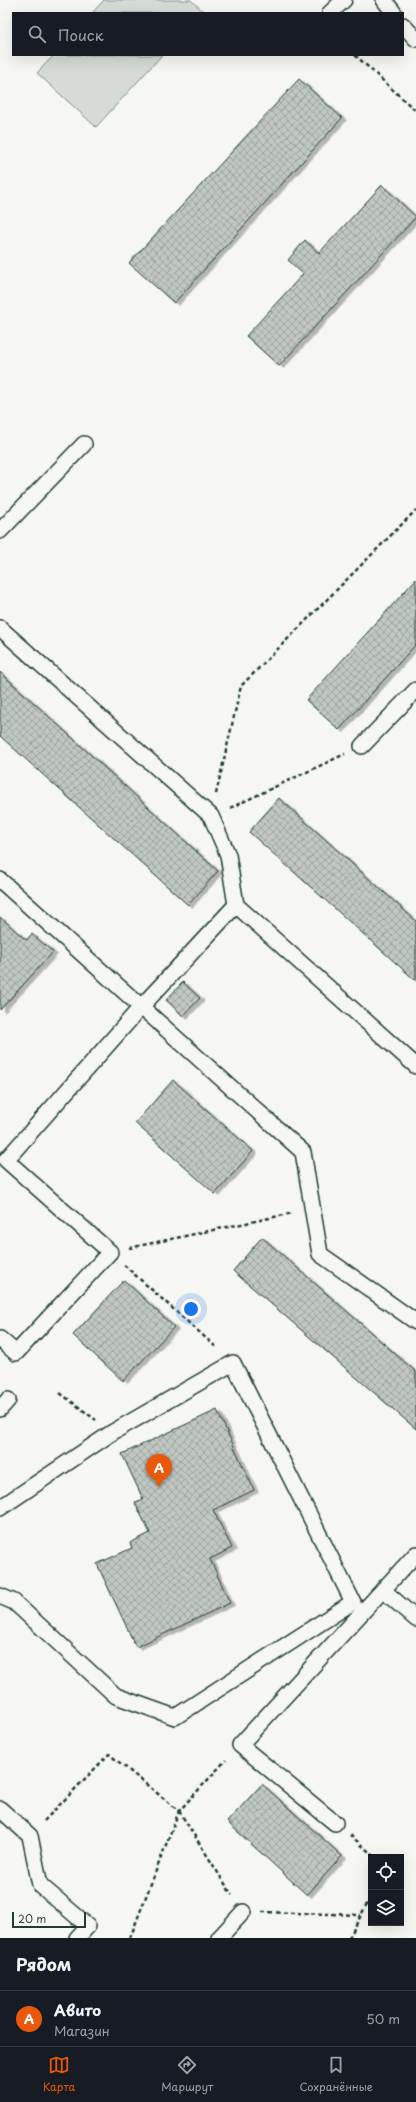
<!DOCTYPE html>
<html lang="ru">
<meta charset="utf-8">
<style>
body{margin:0;font-family:"Playpen Sans",sans-serif;background:#20242c;color:#f1f3f6}
.controls{position:absolute;right:12px;bottom:12px;display:grid;overflow:hidden;border-radius:0px;box-shadow:0 4px 16px #0002}
.controls button{width:36px;height:36px;display:grid;place-items:center;padding:0;border:0;border-bottom:1px solid #363941;background:#171b24;color:#f1f3f6;font:20px sans-serif}
.scale{position:absolute;left:12px;bottom:10px;width:74px;box-sizing:border-box;padding-left:4px;border:2px solid #1f3d34;border-top:0;font-size:11px;line-height:14px;white-space:nowrap;color:#1f3d34;-webkit-text-stroke:3px #f6f6f2;paint-order:stroke}
.you{position:absolute;left:191px;top:1309px;width:14px;height:14px;margin:-10px;border:3px solid #fff;border-radius:50%;background:#1a73e8;box-shadow:0 0 0 6px #1a73e833}
.badge{display:grid;place-items:center;width:26px;height:26px;border-radius:50%;background:#ea580c;color:#fff;font-size:13px;font-weight:700}
.pin{position:absolute;translate:-50% -33px;filter:drop-shadow(0 1px 2px #0008)}
.pin::after{content:'';position:absolute;top:21px;width:14px;height:12px;background:inherit;clip-path:polygon(0 0,100% 0,50% 100%)}
.list{margin:0;padding:0;list-style:none}
h2{display:flex;justify-content:space-between;align-items:center;height:52px;margin:0;padding:0 16px;font-size:17px}
h2 small{font-size:13px;font-weight:400;color:#9ea1a6}
.list li{display:grid;grid-template-columns:26px 1fr auto;gap:12px;align-items:center;box-sizing:border-box;height:56px;padding:0 16px;border-top:1px solid #363941}
.list b{display:block;font-size:15px;white-space:nowrap}
.list p{margin:0;font-size:13px;white-space:nowrap;color:#9ea1a6}
.list em{font-size:13px;font-style:normal;color:#9ea1a6}
.icon{flex:none;width:22px;height:22px;fill:none;stroke:currentColor;stroke-width:2;stroke-linecap:round;stroke-linejoin:round}
.map{position:relative;flex:none;width:416px;height:1938px;overflow:hidden}
.search{position:absolute;background:#171b24;box-shadow:0 4px 16px #0002;left:12px;right:12px;top:12px;height:44px;display:flex;align-items:center;gap:10px;box-sizing:border-box;padding:0 14px;border-radius:0px;color:#9ea1a6;font-size:15px}
.sheet{height:108px;background:#171b24}
nav{display:flex;justify-content:space-around;align-items:center;box-sizing:border-box;height:56px;border-top:1px solid #363941;background:#171b24;font-size:11px;color:#9ea1a6}
nav a{display:grid;justify-items:center;gap:2px}
nav .on{color:#ea580c}
.map>svg:first-child{display:block}
.garden{fill:#d6dbd6;stroke:#7a8c85}
.building{fill:url(#building-cross-hatch);stroke:#1f3d34;filter:url(#shadow)}
.lines{fill:none;stroke-linecap:round;stroke-linejoin:round}
.service-casing{stroke:#1f3d34;stroke-width:18}
.path{stroke:#1f3d34;stroke-width:2.5;stroke-dasharray:4 3;stroke-linecap:butt}
.service{stroke:#f6f6f2;stroke-width:15}
</style>
<div class="map">
<svg width="416" height="1938" viewBox="0 0 416 1938">
<defs>
<pattern id="building-cross-hatch" width="8" height="8" patternUnits="userSpaceOnUse"><rect width="8" height="8" fill="#c1c8c3"/><path d="M0 0l8 8M0 8l8-8" fill="none" stroke="#9ca49f"/></pattern>
<filter id="shadow"><feDropShadow dx="4.5" dy="2.5" stdDeviation="0" flood-color="#0004"/></filter>
</defs>
<rect width="100%" height="100%" fill="#f6f6f2"/>
<filter id="ink" filterUnits="userSpaceOnUse"><feTurbulence type="fractalNoise" baseFrequency=".025" numOctaves="2"/><feDisplacementMap in="SourceGraphic" scale="8" xChannelSelector="R" yChannelSelector="G"/><feConvolveMatrix kernelMatrix="1 2 1 2 8 2 1 2 1" color-interpolation-filters="sRGB"/></filter>
<g filter="url(#ink)">
<!-- garden -->
<g class="garden">
<polygon points="104,0 191,0 203,11 201,13 92,13"/>
<polygon points="54,55 162,55 96,127 37,73"/>
</g>
<!-- building -->
<g class="building">
<polygon points="299,79 342,118 174,303 129,263"/>
<polygon points="382,185 416,217 279,366 246,336 303,274 288,260 305,240 319,253"/>
<polygon points="416,579 416,644 339,730 306,700"/>
<polygon points="0,672 218,871 188,905 0,736"/>
<polygon points="279,798 416,921 416,981 249,832"/>
<polygon points="0,917 26,940 32,934 53,952 0,1010"/>
<polygon points="183,982 200,998 183,1016 166,1000"/>
<polygon points="173,1080 253,1151 215,1194 135,1123"/>
<polygon points="262,1237 416,1372 416,1429 233,1271"/>
<polygon points="124,1280 174,1327 123,1381 73,1335"/>
<polygon points="217,1410 254,1490 213,1510 232,1548 210,1559 230,1603 136,1647 97,1564 132,1548 130,1543 150,1533 135,1503 143,1499 122,1454"/>
<polygon points="262,1784 342,1856 307,1895 227,1822"/>
</g>
<g class="lines">
<defs>
<g id="service">
<polyline points="384,0 394,13"/>
<polyline points="330,13 344,0"/>
<polyline points="403,25 416,39"/>
<polyline points="0,531 84,444"/>
<polyline points="0,628 211,816 228,855 236,905 416,1066"/>
<polyline points="362,746 416,690"/>
<polyline points="0,880 303,1152 320,1254 416,1322"/>
<polyline points="0,1339 16,1353 110,1252 6,1160 141,1007 236,905"/>
<polyline points="0,1409 8,1400"/>
<polyline points="0,1508 113,1432 233,1363 353,1602 175,1717 116,1696 14,1602 0,1596"/>
<polyline points="383,1590 416,1619"/>
<polyline points="0,1809 30,1836 40,1885 88,1926 77,1938"/>
<polyline points="335,1823 240,1745 416,1554"/>
<polyline points="219,1938 243,1912"/>
</g>
</defs>
<!-- service casing -->
<use href="#service" class="service-casing"/>
<!-- path -->
<g class="path">
<polyline points="355,55 416,111"/>
<polyline points="216,794 241,686 416,510"/>
<polyline points="230,808 345,754"/>
<polyline points="129,1248 293,1213"/>
<polyline points="124,1265 217,1348"/>
<polyline points="60,1393 96,1420"/>
<polyline points="179,1811 232,1895"/>
<polyline points="44,1821 109,1754 179,1811 226,1760"/>
<polyline points="350,1835 375,1857"/>
<polyline points="262,1912 361,1915"/>
<polyline points="130,1938 179,1811"/>
<polyline points="349,1938 371,1896"/>
</g>
<!-- service -->
<use href="#service" class="service"/>
</g>
</g>
</svg>
<div class="controls">
<button><svg class="icon" aria-label="locate" viewBox="0 0 24 24"><circle cx="12" cy="12" r="6"/><path d="M12 2v4M12 18v4M2 12h4M18 12h4"/></svg></button>
<button><svg class="icon" aria-label="layers" viewBox="0 0 24 24"><path d="M12 4l9 5-9 5-9-5zM3 14l9 5 9-5"/></svg></button>
</div>
<div class="scale">20 m</div>
<div class="you"></div>
<div class="pin badge" style="left:159px;top:1487px">A</div>
<div class="search"><svg class="icon" aria-label="search" viewBox="0 0 24 24"><circle cx="10" cy="10" r="6"/><path d="M15 15l6 6"/></svg>Поиск</div>
</div>
<section class="sheet">
<h2>Рядом<small></small></h2>
<ul class="list">
<li><span class="badge">A</span><div><b>Авито</b><p>Магазин</p></div><em>50 m</em></li>
</ul>
</section>
<nav>
<a class="on"><svg class="icon" aria-label="map" viewBox="0 0 24 24"><path d="M3 6l6-2 6 2 6-2v14l-6 2-6-2-6 2zM9 4v14M15 6v14"/></svg>Карта</a>
<a><svg class="icon" aria-label="directions" viewBox="0 0 24 24"><path d="M12 3l9 9-9 9-9-9zM9 14v-3h6M13 9l2 2-2 2"/></svg>Маршрут</a>
<a><svg class="icon" aria-label="saved" viewBox="0 0 24 24"><path d="M7 4h10v16l-5-4-5 4z"/></svg>Сохранённые</a>
</nav>
